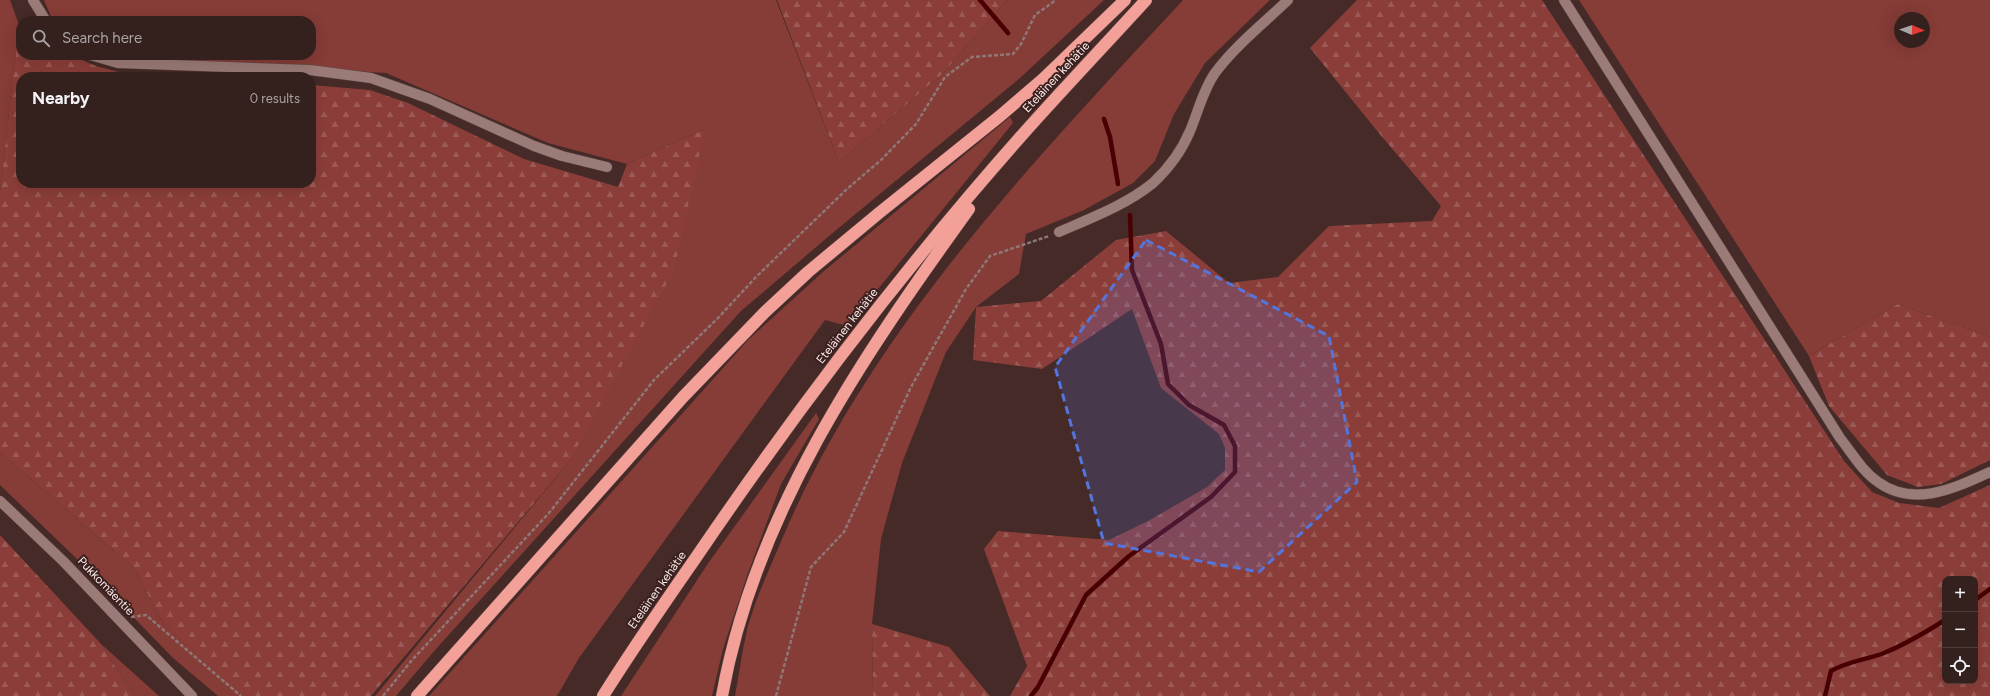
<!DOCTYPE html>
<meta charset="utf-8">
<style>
body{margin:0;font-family:Figtree,sans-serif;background:#3f2d2a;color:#f1f3f6}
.controls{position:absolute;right:12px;bottom:12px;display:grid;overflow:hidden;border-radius:8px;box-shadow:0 4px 16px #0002}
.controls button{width:36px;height:36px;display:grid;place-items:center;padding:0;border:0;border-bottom:1px solid #4e3e3b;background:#34201d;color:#f1f3f6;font:20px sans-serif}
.compass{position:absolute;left:1894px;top:12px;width:36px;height:36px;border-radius:50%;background:#34201d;box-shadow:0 4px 16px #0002;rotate:92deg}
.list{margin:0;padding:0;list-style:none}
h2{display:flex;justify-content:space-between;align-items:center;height:52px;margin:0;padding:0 16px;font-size:17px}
h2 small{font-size:13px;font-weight:400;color:#a9a3a4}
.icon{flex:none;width:22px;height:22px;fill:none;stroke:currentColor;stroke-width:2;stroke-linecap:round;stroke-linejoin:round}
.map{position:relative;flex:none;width:1990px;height:696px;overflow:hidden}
.search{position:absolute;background:#34201d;box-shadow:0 4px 16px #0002;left:16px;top:16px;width:300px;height:44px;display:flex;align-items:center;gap:10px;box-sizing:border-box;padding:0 14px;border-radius:16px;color:#a9a3a4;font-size:15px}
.panel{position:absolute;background:#34201d;box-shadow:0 4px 16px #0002;left:16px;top:72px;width:300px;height:116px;border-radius:16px}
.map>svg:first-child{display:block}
.grass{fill:#863c37;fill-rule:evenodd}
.forest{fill:url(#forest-firs);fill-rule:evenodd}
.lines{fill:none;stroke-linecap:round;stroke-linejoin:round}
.stream{stroke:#480003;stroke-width:4.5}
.minor-casing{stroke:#5c4644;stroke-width:11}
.highway-casing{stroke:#5c4644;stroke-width:13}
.path{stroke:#8f7775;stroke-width:2.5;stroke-dasharray:4 2;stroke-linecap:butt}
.minor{stroke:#9b7b77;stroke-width:10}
.highway{stroke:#f3a198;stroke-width:12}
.marked{fill:#5475dc;fill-opacity:0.2;stroke:#5475dc;stroke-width:3;stroke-dasharray:8 5;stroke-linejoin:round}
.labels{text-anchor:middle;stroke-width:4;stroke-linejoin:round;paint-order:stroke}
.street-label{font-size:12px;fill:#fbe9e7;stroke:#3a201e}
</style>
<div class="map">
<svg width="1990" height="696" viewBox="0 0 1990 696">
<defs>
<pattern id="forest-firs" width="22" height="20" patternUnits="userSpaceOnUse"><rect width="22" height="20" fill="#8b3e39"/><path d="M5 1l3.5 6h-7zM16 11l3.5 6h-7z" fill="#9c5a56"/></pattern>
</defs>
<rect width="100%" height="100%" fill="#452a27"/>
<!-- grass -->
<g class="grass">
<polygon points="0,0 10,0 19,25 0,191"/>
<polygon points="44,0 776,0 839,162 942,74 1007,0 1104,0 1020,78 835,231 741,311 436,649 396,696 375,696 569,462 705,129 627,164 548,143 386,73 127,58 118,55 311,55 311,21 55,21 52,19"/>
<path d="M1183 0H1270L1205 63 1174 114 1155 161 1133 183 1084 210 1026 234 1019 274 976 307 946 352 902 463 881 539 872 624 873 696H735C739 674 742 651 747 630 755 599 770 568 782 539 871 330 1031 164 1183 0Z"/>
<path d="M1579 0H1990V337L1898 304 1809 356ZM1900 18H1924V42H1900Z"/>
<polygon points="1010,117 1013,123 848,326 825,320 579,658 557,696 429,696 749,339 824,271"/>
<polygon points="816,413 819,419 781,484 747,576 723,649 712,696 621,696 709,562"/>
<polygon points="0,452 135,569 160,618 246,696 218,696 173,658 75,557 0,485"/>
<polygon points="101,644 159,696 134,696"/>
</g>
<!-- forest -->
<g class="forest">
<polygon points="777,0 1007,0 942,74 839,162"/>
<path d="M1357 0H1542L1844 461 1872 492 1899 503 1939 508 1990 485V696H1010L1027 666 984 549 998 531 1109 540 1150 520 1207 487 1225 470V448L1219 434 1161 388 1132 309 1042 369 973 360 976 307 1041 301 1116 240 1166 231 1229 283 1278 277 1329 226 1432 221 1441 206 1378 132 1310 48ZM1945 579H1975V681H1945Z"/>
<polygon points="19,25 21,25 21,55 70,55 96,66 126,74 171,77 21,77 21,183 311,183 311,85 370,90 408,103 524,159 618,187 627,164 705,129 674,270 569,462 371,696 239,696 160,618 135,569 0,452 0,191"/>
<polygon points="1898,304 1990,337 1990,460 1941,484 1918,487 1887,475 1829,406 1809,356"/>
<polygon points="0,535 101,644 134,696 0,696"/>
<polygon points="872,624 949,647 990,696 873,696"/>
</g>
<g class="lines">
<!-- stream -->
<g class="stream">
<polyline points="980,0 1008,33"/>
<polyline points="1104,119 1110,137 1118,184"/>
<polyline points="1975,600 1990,589"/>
<polyline points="1031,696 1038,687 1086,595 1129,556 1211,497 1235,472 1235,446 1224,425 1189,405 1168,384 1161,344 1132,270 1130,215"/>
<path d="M1825 696 1831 671C1848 661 1866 660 1884 653 1906 644 1926 632 1945 620"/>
</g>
<defs>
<g id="minor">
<polyline points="33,0 46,21"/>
<path d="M1564 0 1840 438C1852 453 1862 471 1878 482 1914 508 1955 488 1990 472"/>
<polyline points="90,55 118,63 310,70 371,78 430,99 534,146 562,156 607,167"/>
<path d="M1059 232C1091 218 1126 205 1153 183 1168 169 1182 150 1190 131 1198 112 1203 90 1215 73 1235 46 1264 23 1288 0"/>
<polyline points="0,501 63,561 192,696"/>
</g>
<g id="highway">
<polyline points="417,696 683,397 765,312 808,272 879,213 1000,116 1043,79 1125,0"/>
<path d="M603 696C633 648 665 602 697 556 797 409 905 267 1023 134 1063 89 1105 45 1146 0"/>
<path d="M722 696C755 513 862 357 969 209"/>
</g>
</defs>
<!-- minor casing -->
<use href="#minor" class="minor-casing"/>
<!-- highway casing -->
<use href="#highway" class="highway-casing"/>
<!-- path -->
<g class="path">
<polyline points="131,617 146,615 241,696"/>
<polyline points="383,696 412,660 549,513 654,380 718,318 757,276 847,189 881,160 916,124 945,77 972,57 1013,54 1021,44 1035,15 1056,0"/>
<polyline points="776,696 811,567 844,532 911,387 966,289 990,256 1049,236"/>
</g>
<!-- minor -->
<use href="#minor" class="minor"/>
<!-- highway -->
<use href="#highway" class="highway"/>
</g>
<!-- marked area -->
<path class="marked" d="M1146 240 1329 336 1357 482 1259 572 1104 543 1055 367Z"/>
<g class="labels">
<!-- street labels -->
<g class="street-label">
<text transform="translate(1056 77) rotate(-47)" y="4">Eteläinen kehätie</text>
<text transform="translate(847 326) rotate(-52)" y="4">Eteläinen kehätie</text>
<text transform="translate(106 586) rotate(46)" y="4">Pukkomäentie</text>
<text transform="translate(657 590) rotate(-55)" y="4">Eteläinen kehätie</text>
</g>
</g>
</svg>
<div class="controls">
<button>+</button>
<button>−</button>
<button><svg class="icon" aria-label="locate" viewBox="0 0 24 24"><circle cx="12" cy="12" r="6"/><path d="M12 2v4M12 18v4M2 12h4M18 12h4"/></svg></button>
</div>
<svg class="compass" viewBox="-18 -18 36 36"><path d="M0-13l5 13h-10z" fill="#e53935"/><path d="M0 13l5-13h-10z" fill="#a9a3a4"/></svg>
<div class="search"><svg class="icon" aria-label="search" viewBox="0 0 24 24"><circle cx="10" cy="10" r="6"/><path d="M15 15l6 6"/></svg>Search here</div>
<section class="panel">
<h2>Nearby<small>0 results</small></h2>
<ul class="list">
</ul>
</section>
</div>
